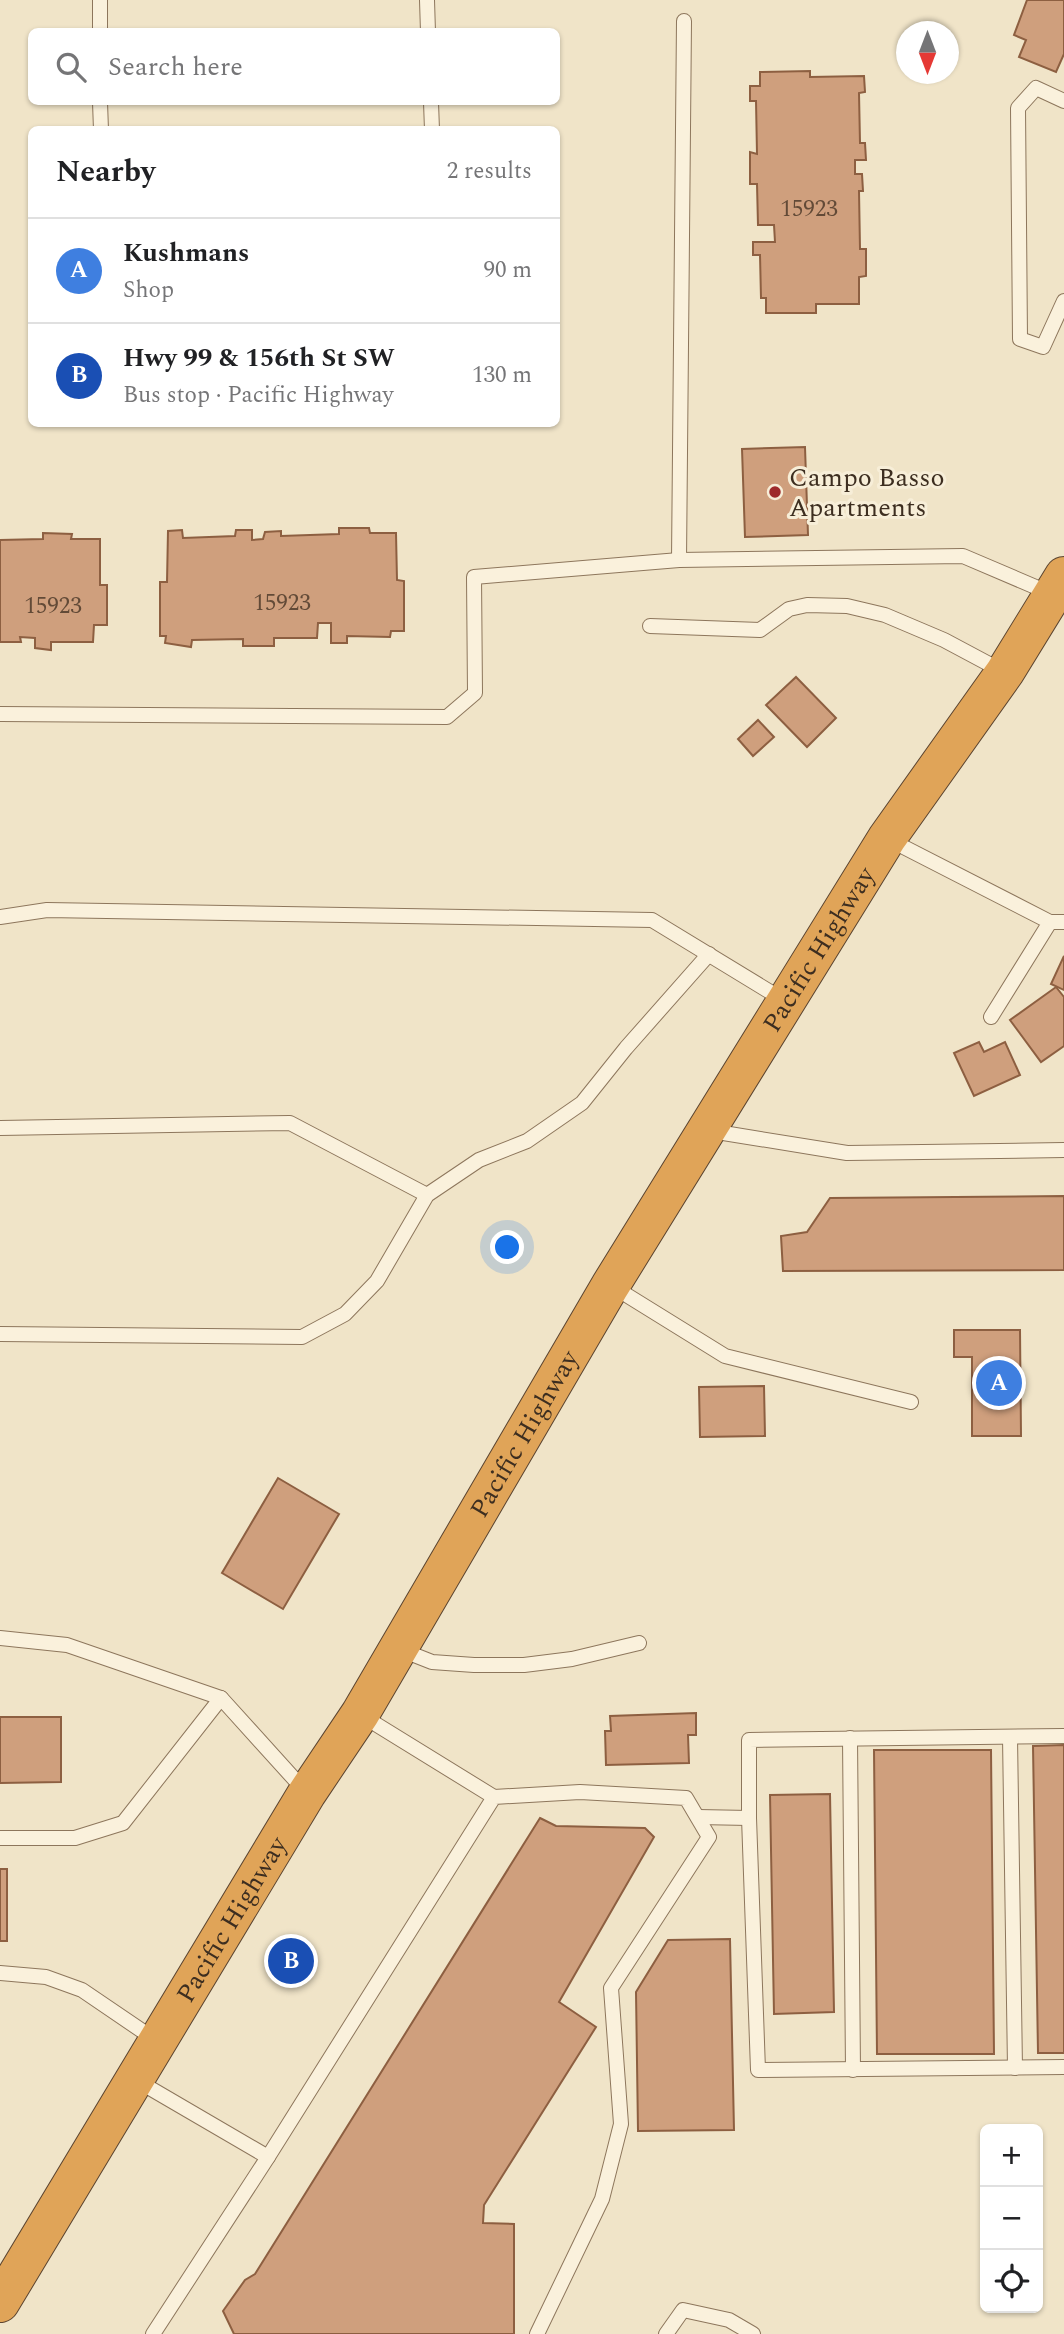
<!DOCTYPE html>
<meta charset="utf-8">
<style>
body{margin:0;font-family:Spectral,serif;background:#f6f6f6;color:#202124}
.controls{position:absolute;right:21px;bottom:21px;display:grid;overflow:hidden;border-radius:10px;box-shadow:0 2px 5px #0004}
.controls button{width:63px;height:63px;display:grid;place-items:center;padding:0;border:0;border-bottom:2px solid #e0e0e0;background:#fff;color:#202124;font:35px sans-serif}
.compass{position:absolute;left:896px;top:21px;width:63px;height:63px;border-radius:50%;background:#fff;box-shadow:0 2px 5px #0004;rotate:180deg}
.you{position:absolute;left:508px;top:1248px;width:24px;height:24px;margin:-18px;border:5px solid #fff;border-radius:50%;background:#1a73e8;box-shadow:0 0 0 10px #1a73e833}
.badge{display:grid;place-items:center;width:46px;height:46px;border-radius:50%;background:#2563eb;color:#fff;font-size:23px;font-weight:700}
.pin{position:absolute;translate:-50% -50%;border:4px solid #fff;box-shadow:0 2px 7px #0006}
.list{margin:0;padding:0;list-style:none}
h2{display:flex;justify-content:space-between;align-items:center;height:91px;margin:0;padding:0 28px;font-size:30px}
h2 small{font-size:23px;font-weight:400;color:#757577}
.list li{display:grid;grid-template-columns:46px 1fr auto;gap:21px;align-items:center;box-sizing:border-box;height:105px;padding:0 28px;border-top:2px solid #e0e0e0}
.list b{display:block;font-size:26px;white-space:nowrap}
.list p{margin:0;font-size:23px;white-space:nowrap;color:#757577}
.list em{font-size:23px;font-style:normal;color:#757577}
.icon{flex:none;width:38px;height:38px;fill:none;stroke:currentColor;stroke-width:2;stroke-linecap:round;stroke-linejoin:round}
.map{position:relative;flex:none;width:1064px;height:2334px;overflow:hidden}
.search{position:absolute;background:#fff;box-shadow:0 2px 5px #0004;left:28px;top:28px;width:532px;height:77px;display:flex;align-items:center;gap:18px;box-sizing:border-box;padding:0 24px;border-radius:10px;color:#757577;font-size:26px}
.panel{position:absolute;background:#fff;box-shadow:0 2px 5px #0004;left:28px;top:126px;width:532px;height:301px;border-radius:10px}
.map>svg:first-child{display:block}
.building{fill:#cf9f7d;stroke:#8d5f41;stroke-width:2}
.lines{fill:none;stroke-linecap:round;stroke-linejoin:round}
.lane-casing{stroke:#8d765c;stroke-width:16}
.highway-casing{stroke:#5b4430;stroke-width:40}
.lane{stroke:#faf1dc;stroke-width:14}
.highway{stroke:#e0a458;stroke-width:38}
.poi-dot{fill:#9e2a2b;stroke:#f7eed8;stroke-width:2.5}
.labels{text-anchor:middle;stroke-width:6;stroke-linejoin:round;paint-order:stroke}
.number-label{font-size:23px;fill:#624a37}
.poi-label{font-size:26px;fill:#3d2e20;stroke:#f7eed8;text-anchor:start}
.street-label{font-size:26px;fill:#3d2e20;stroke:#f7eed8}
</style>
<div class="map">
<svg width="1064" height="2334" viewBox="0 0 1064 2334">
<rect width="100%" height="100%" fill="#f0e4c8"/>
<!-- building -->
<g class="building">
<polygon points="1027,0 1064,0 1064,54 1056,72 1019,57 1026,40 1014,35"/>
<polygon points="810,71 810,77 864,76 865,92 859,93 860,143 865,143 866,160 855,160 855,174 862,174 863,191 859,191 860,249 866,249 866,276 859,277 859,304 816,304 816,313 766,313 766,298 761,298 760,255 753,255 753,242 775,242 774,225 758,225 757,184 750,184 750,152 757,154 756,101 750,101 750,86 760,86 760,72"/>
<polygon points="805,447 808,535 745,537 742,449"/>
<polygon points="339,528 369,528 370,533 396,533 397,580 404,581 404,631 391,631 390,637 347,636 347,643 331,643 331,623 318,623 317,638 274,638 274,646 243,646 243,639 192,640 191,647 165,643 166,636 160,636 160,582 167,582 168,531 182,530 183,538 235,536 236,530 252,530 252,540 263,539 265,532 281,531 281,536 339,534"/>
<polygon points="43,533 72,534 71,539 100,539 100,585 107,585 107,625 94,625 93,642 51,642 51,650 35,648 35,638 20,637 21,642 0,642 0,540 43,539"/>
<polygon points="796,677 836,718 807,747 766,705"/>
<polygon points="758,720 774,737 753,756 738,739"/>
<polygon points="1064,956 1064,990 1051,984"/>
<polygon points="1056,987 1064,997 1064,1046 1041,1062 1010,1020"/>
<polygon points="979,1042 984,1052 1005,1042 1020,1075 974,1096 954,1053"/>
<polygon points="1064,1196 1064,1270 783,1271 781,1236 807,1232 830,1198"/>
<polygon points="954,1330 1020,1330 1021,1436 972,1436 972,1357 954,1357"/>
<polygon points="764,1386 765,1436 700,1437 699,1387"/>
<polygon points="278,1478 339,1514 283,1609 222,1573"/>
<polygon points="696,1713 696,1735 688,1735 689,1763 606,1765 605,1731 611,1731 610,1716"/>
<polygon points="0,1717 61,1717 61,1782 0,1783"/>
<polygon points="1064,1745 1064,2053 1038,2053 1033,1746"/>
<polygon points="874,1750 991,1750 994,2054 877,2054"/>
<polygon points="830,1794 834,2012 774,2014 770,1795"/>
<polygon points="540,1818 556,1826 645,1828 654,1837 559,2002 596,2027 484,2205 483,2223 514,2224 514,2334 234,2334 223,2311 245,2280 255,2274"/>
<rect x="0" y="1869" width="7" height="72"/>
<polygon points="730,1939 734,2130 638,2131 636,1992 668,1940"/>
</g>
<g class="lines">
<defs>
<g id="lane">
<polyline points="100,0 100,32"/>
<polyline points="427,0 428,32"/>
<polyline points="1064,101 1036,88 1018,108 1020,339 1043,347 1064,301"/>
<polyline points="100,102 101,130"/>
<polyline points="431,102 432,130"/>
<polyline points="679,560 684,21"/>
<polyline points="650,626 760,630 789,609 807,605 847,606 885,615 944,640 1004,672"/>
<polyline points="0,714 447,717 475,693 474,577 679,560 963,556 1052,594"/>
<polyline points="888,839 1050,922 991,1017"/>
<polyline points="0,917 47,910 652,920 785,1001"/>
<polyline points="1050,922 1064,922"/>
<polyline points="0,1128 290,1123 427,1195"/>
<polyline points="711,1131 847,1153 1064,1150"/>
<polyline points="612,1286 725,1356 911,1402"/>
<polyline points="0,1334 302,1337 345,1314 377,1281 427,1195 479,1160 527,1141 582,1103 626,1048 709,954"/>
<polyline points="0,1638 67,1645 221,1698 306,1792"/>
<polyline points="399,1649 432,1662 474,1665 524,1665 572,1659 639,1643"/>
<polyline points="361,1715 494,1797"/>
<polyline points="1064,1736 749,1740 749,1818 758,2070 1064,2067"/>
<polyline points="1010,1737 1015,2068"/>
<polyline points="850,1738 853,2070"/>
<polyline points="698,1817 749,1818"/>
<polyline points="0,1838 75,1838 123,1823 221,1698"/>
<polyline points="0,1973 46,1977 82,1990 157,2041"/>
<polyline points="136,2080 268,2157"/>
<polyline points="153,2334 268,2157 494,1797 580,1792 686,1798 709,1837 611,1988 621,2124 602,2199 537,2334"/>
<polyline points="666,2334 683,2310 729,2320 753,2334"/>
</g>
<g id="highway">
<path id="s1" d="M0 2303 307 1793 360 1714 610 1286 887 838 1005 672 1064 576"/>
</g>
</defs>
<!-- lane casing -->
<use href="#lane" class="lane-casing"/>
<!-- highway casing -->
<use href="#highway" class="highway-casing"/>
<!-- lane -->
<use href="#lane" class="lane"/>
<!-- highway -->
<use href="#highway" class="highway"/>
</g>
<!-- markers -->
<circle class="poi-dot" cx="775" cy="492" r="7"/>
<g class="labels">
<!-- number labels -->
<g class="number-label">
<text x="809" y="216">15923</text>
<text x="282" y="610">15923</text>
<text x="53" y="613">15923</text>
</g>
<!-- poi labels -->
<g class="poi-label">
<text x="789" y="486">Campo Basso<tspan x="789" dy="30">Apartments</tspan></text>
</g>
<!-- street labels -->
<g class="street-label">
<text dy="9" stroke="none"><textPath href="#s1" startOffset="1582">Pacific Highway</textPath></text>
<text dy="9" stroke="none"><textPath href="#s1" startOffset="1015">Pacific Highway</textPath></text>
<text dy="9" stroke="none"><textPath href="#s1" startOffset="448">Pacific Highway</textPath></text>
</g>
</g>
</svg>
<div class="controls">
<button>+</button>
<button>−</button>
<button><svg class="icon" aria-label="locate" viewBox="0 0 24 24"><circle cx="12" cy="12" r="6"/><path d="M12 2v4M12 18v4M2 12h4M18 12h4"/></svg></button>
</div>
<svg class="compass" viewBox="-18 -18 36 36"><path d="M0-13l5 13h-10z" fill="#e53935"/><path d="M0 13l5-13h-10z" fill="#757577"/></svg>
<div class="you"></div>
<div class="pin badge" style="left:999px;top:1383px;background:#3f7fe0">A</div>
<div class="pin badge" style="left:291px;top:1961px;background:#1a4fb4">B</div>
<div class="search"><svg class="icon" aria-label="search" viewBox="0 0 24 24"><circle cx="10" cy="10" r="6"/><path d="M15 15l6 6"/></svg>Search here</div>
<section class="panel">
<h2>Nearby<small>2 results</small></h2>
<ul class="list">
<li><span class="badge" style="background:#3f7fe0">A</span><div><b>Kushmans</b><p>Shop</p></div><em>90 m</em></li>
<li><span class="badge" style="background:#1a4fb4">B</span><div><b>Hwy 99 &amp; 156th St SW</b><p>Bus stop · Pacific Highway</p></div><em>130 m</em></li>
</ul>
</section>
</div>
